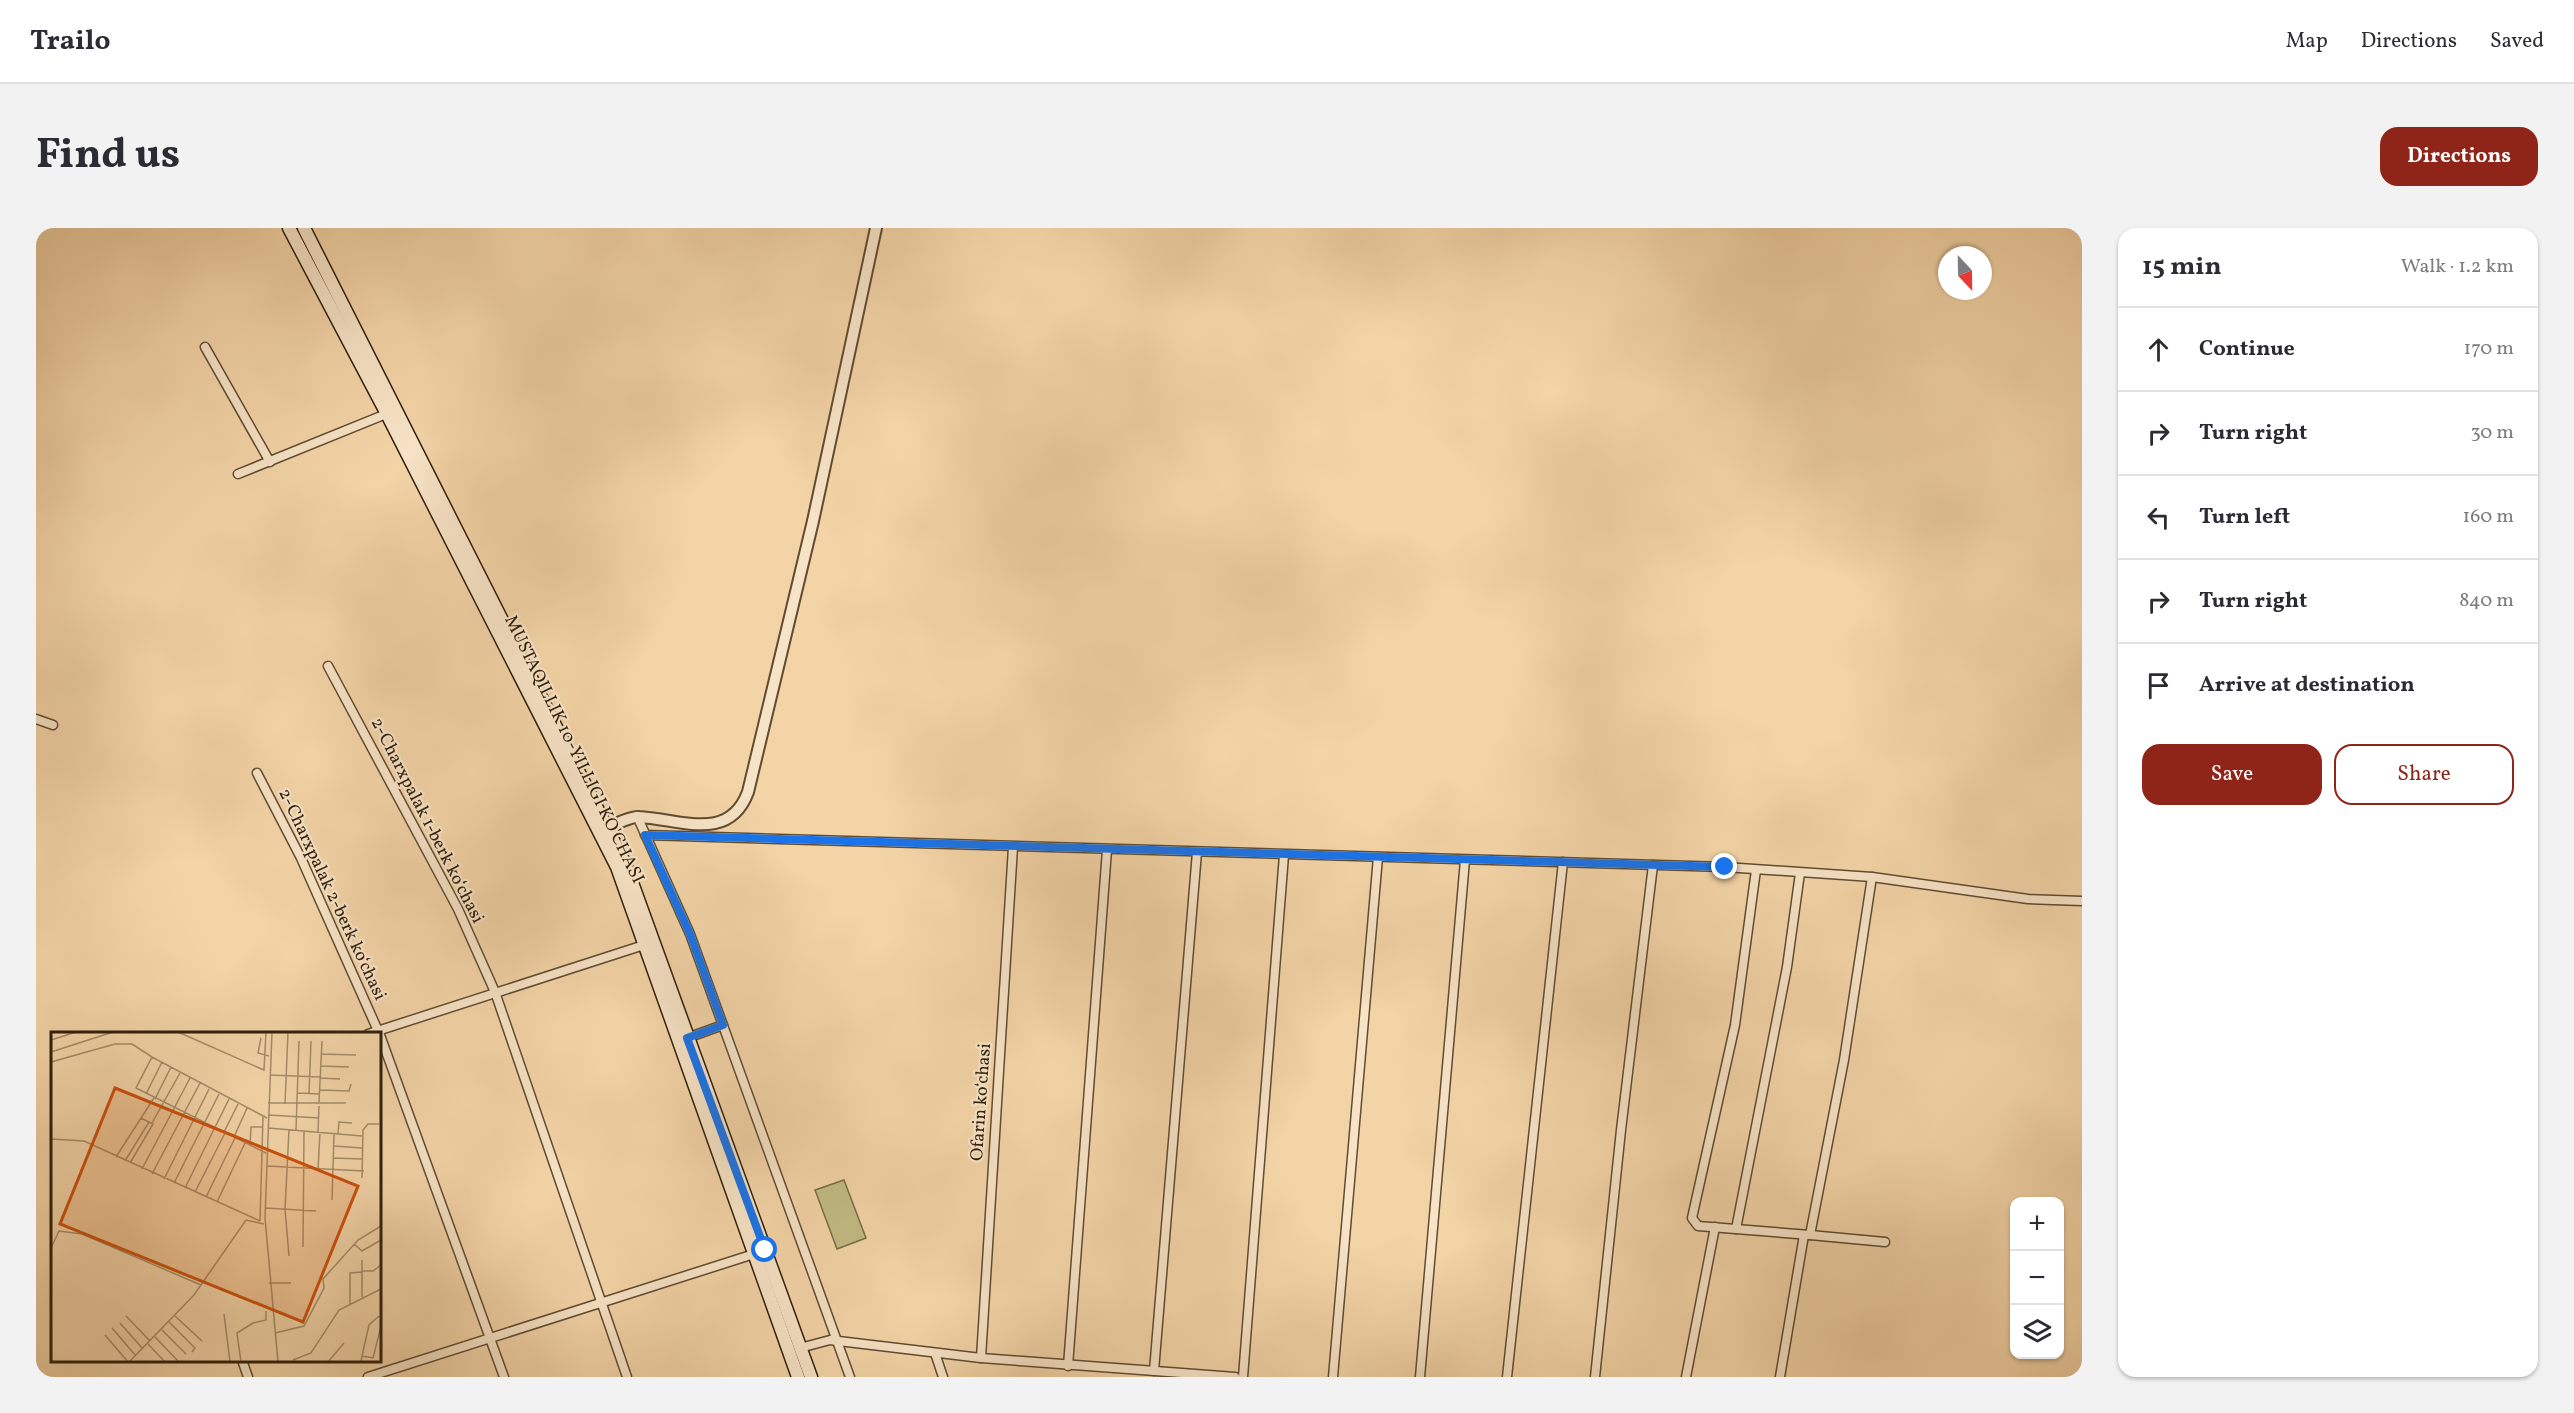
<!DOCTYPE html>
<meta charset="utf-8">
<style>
body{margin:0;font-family:Vollkorn,serif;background:#f2f2f3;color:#2b2b33}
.controls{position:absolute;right:18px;bottom:18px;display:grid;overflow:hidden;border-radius:12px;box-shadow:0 2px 4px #0004}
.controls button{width:54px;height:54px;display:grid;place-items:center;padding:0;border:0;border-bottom:2px solid #e1e1e2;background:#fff;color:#2b2b33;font:30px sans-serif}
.compass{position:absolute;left:1902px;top:18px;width:54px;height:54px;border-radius:50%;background:#fff;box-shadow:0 2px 4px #0004;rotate:158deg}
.stop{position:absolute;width:18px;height:18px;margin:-14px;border:4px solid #1a73e8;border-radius:50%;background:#fff}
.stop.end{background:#1a73e8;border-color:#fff;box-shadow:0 2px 6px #0008}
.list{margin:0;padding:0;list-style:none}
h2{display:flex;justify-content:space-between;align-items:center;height:78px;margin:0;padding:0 24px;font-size:26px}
h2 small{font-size:20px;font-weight:400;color:#7c7c81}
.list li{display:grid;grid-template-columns:39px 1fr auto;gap:18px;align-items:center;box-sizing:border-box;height:84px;padding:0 24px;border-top:2px solid #e1e1e2}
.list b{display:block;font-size:22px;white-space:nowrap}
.list em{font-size:20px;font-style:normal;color:#7c7c81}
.actions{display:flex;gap:12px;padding:18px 24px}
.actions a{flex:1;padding:14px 0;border:2px solid #8f2418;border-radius:18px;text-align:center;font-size:21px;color:#8f2418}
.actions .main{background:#8f2418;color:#fff}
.icon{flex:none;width:33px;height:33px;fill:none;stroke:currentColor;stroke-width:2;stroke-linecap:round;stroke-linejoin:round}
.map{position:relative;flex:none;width:2046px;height:1149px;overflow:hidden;border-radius:18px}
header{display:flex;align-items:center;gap:36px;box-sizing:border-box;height:84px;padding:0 30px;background:#fff;border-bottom:2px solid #e1e1e2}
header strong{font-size:28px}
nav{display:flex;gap:33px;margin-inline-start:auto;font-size:21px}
.intro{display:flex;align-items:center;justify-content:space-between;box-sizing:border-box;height:144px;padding:0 36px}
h1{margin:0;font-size:42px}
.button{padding:15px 27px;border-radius:18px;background:#8f2418;color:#fff;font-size:21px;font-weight:700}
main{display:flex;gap:36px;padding:0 36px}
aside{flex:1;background:#fff;border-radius:18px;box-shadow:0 2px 4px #0004}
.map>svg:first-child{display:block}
.green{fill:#c1bb83;stroke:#786d47;stroke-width:1.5}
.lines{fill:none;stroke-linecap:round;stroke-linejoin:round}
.minor-casing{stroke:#5f4c32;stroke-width:11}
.tertiary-casing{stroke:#5f4c32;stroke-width:14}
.secondary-casing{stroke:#2e1f0b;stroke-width:15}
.minor{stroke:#f7e3c6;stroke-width:8}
.tertiary{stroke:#f7e3c6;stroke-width:10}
.secondary{stroke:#f7e3c6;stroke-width:12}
.route{stroke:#1a73e8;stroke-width:8}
.labels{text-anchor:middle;stroke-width:4.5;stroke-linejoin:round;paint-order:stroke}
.street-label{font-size:18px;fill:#2e1f0b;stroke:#f7e3c6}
.inset-road{fill:none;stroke:#a48c69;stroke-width:1.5}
.view{fill:#cc500c;fill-opacity:0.15;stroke:#cc500c;stroke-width:3}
.inset-edge{fill:none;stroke:#2e1f0b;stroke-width:3}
</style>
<header>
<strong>Trailo</strong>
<nav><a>Map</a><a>Directions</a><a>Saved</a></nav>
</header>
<div class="intro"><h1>Find us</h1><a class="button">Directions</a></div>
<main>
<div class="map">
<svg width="2046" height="1149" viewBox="0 0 2046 1149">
<rect width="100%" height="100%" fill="#f3d4a7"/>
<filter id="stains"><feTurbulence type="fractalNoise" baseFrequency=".00333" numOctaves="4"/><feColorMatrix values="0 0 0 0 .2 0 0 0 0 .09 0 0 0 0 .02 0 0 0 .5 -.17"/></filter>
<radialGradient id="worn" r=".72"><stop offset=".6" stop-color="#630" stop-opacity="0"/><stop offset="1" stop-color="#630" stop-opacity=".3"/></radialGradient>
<!-- green -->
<polygon class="green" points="808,952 830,1010 801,1021 779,962"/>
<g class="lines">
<defs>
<g id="minor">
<polyline points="169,119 234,234"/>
<polyline points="202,246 355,184"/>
<polyline points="292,438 422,681 459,764 591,1149"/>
<polyline points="0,491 17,497"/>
<polyline points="221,545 265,630 343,805"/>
<polyline points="601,588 654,706 814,1149"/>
<polyline points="609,607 1689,639 1836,649 1992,671 2046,673"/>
<polyline points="1720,642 1699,797 1656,990 1662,998 1774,1007 1808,832 1836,649"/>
<polyline points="332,806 608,717"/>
<polyline points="344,807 468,1149"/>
<polyline points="651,810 687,797"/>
<polyline points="1700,1001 1751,739 1764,645"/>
<polyline points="1774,1007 1849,1014"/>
<polyline points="764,1120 794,1112 945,1130 1199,1149"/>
<polyline points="899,1125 907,1149"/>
<polyline points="945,1130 977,619"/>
<polyline points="206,1132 212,1149"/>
<polyline points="1032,1138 1071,622"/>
<polyline points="1118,1143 1161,624"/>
<polyline points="332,1149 718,1026"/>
<polyline points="1207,1149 1248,627"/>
<polyline points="1297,1149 1342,629"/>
<polyline points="1384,1149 1429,632"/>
<polyline points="1471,1149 1527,634"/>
<polyline points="1559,1149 1585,902 1617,637"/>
<polyline points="1650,1149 1679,999"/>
<polyline points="1744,1149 1768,1007"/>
</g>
<path id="tertiary" d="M572 599C581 596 594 588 603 589 644 591 693 615 712 564L777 293 840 0"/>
<g id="secondary">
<polyline points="253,0 351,186 581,639 762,1149"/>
<polyline points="268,0 590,638 775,1149"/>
</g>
</defs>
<!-- minor casing -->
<use href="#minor" class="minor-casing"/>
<!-- tertiary casing -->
<use href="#tertiary" class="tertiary-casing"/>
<!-- secondary casing -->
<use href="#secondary" class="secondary-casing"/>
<!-- minor -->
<use href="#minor" class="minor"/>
<!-- tertiary -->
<use href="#tertiary" class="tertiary"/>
<!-- secondary -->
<use href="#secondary" class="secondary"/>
</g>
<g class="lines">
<!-- route -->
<polyline class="route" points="729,1022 651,810 687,797 654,706 609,607 1689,639"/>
</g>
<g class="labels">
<!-- street labels -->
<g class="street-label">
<text transform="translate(539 521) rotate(64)" y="6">MUSTAQILLIK 10-YILLIGI KO'CHASI</text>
<text transform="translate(392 592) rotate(63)" y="6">2-Charxpalak 1-berk koʻchasi</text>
<text transform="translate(297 666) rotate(65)" y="6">2-Charxpalak 2-berk koʻchasi</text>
<text transform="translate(944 874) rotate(-86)" y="6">Ofarin koʻchasi</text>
</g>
</g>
<!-- overview -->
<g transform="translate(15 804)">
<rect width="330" height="330" fill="#f3d4a7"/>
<path class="inset-road" d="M127 0 213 38 215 0M221 0 214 186 227 330M210 6 207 21 218 24M0 8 25 0M0 20 62 0M270 22 305 23M0 30 64 12H81L101 25M270 34 298 35M219 43 269 45M269 46 289 47M269 58 298 59 300 52M246 61 269 62M258 61 260 9M95 62 111 30M104 67 120 35M268 70 271 9M217 71H295M234 72 237 0M218 83 268 86M90 86 103 66M101 91 129 41M217 96 311 104M238 98 234 177 238 224M245 98 248 9M173 100 187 72M267 100 268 74M287 102 288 90 301 91M183 105 196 76M0 107 33 109 209 189M199 114 200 95H211M283 114 311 116M215 121 85 56 101 25 216 86M65 125 90 86 102 92 79 131M282 126 311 127M74 129 98 90M216 134 313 139M91 137 139 46M267 138 269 100M101 142 149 51M311 146 312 98 317 92H328M113 147 158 57M123 151 168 62M134 156 178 67M144 160 174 101M155 165 184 106M281 168 283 102M166 170 194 111M214 176 265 179M209 189 212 85M303 212 311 219 330 208M252 215 253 99M0 216 8 199 31 202 150 253M311 228V265M311 239H322L330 233M218 251H240M299 272V241L311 240M173 282 179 330M75 284 99 309M124 284 151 309M118 290 144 316 141 320M69 291 92 317M61 296 85 324M111 298 135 322M224 301 253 294 273 256 272 247 307 208 330 194M54 303 77 330M104 305 128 330M97 312 114 330M311 324 318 293 328 284M242 328 260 321 288 278 330 257M78 330 143 263 195 188 213 192M190 330 186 301 202 291 215 288V279M277 330 293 311M310 330 311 324 322 326 330 294"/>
<path class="view" d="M64 56 307 154 252 290 9 192Z"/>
<rect width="330" height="330" class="inset-edge"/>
</g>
<rect width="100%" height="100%" filter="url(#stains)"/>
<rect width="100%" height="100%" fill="url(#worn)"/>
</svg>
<div class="controls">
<button>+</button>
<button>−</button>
<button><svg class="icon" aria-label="layers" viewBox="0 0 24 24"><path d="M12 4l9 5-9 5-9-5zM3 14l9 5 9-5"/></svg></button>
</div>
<svg class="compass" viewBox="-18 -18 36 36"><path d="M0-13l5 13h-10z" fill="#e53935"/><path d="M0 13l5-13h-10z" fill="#7c7c81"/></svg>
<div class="stop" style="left:729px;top:1022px"></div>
<div class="stop end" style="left:1689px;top:639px"></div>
</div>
<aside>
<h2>15 min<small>Walk · 1.2 km</small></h2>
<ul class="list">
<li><svg class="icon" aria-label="ahead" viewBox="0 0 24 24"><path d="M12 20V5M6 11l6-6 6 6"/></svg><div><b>Continue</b></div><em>170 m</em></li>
<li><svg class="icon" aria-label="right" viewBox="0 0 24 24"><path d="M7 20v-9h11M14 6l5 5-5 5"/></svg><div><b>Turn right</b></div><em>30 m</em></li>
<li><svg class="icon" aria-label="left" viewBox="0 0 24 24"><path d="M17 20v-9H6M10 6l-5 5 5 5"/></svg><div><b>Turn left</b></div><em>160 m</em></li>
<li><svg class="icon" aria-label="right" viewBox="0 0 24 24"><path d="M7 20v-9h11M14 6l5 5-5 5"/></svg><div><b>Turn right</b></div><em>840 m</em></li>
<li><svg class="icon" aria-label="arrive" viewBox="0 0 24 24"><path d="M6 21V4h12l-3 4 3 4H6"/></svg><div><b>Arrive at destination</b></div></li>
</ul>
<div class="actions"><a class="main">Save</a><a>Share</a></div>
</aside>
</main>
